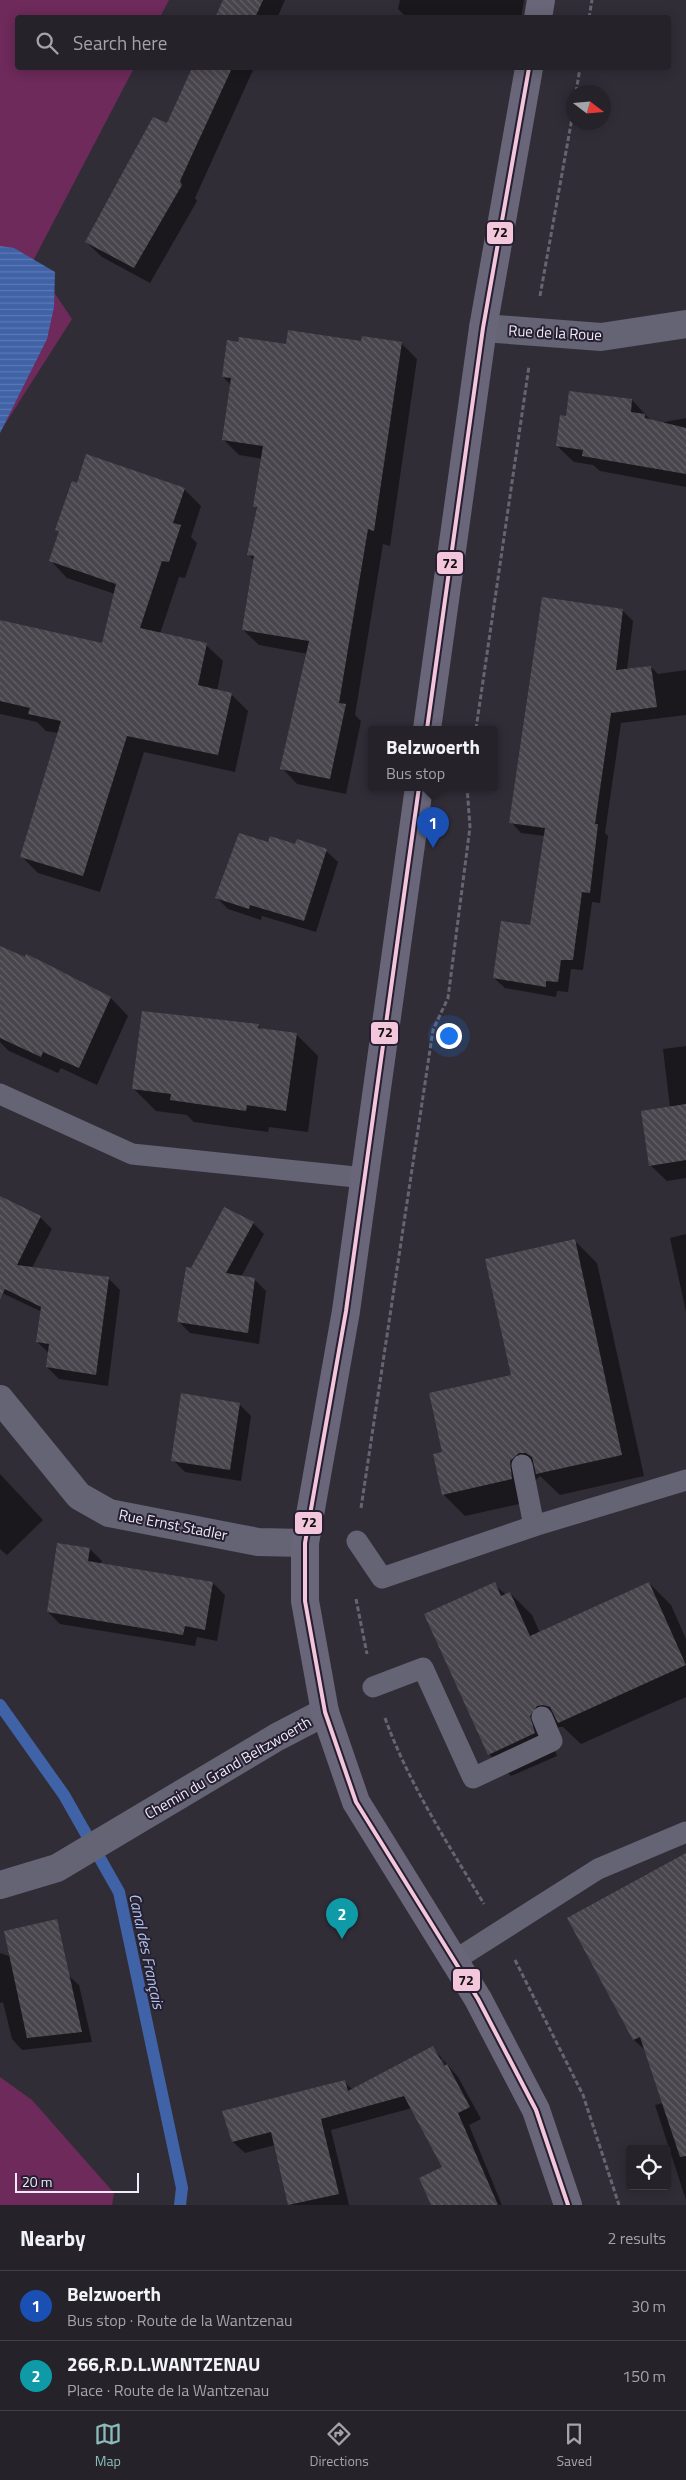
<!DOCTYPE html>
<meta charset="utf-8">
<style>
body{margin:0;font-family:"Titillium Web",sans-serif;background:#312f35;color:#f1f3f6}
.controls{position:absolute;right:15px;bottom:15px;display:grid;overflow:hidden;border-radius:5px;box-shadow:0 2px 12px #0003}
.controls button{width:45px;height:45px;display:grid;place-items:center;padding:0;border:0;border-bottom:1px solid #423f46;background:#252229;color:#f1f3f6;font:25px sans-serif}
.compass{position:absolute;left:566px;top:85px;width:45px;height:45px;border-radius:50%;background:#252229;box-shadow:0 2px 12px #0003;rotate:106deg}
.scale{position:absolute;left:15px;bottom:12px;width:124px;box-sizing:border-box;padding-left:5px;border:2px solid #efebf7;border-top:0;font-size:14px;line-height:18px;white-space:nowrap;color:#efebf7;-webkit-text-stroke:4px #261f31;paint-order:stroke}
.you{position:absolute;left:448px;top:1035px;width:18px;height:18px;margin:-12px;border:4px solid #fff;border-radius:50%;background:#1a73e8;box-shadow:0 0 0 8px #1a73e833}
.badge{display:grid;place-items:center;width:32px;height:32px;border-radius:50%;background:#8bbbb9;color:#fff;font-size:16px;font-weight:700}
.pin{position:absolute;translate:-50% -41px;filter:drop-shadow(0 1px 2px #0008)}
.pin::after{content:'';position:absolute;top:26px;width:18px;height:15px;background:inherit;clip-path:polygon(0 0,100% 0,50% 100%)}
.popup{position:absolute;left:368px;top:726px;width:130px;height:65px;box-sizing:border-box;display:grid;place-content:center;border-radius:5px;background:#252229;filter:drop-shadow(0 1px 4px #0005);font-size:16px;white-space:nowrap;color:#a3a4a8}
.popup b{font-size:19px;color:#f1f3f6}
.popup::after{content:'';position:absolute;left:50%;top:100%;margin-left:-10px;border:10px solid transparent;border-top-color:#252229}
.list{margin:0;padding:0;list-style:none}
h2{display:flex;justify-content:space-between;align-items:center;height:65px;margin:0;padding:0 20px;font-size:21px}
h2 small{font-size:16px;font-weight:400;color:#a3a4a8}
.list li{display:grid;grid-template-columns:32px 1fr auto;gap:15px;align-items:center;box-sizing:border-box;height:70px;padding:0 20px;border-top:1px solid #423f46}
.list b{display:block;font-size:19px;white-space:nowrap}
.list p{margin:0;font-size:16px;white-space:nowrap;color:#a3a4a8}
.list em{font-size:16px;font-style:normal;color:#a3a4a8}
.icon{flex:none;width:28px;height:28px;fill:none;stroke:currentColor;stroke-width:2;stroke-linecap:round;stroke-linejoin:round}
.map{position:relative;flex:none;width:686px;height:2205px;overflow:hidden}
.search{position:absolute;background:#252229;box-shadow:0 2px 12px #0003;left:15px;right:15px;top:15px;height:55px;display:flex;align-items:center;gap:12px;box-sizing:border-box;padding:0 18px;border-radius:5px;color:#a3a4a8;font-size:19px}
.sheet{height:205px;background:#252229}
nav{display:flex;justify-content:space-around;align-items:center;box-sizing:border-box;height:70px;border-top:1px solid #423f46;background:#252229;font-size:14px;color:#a3a4a8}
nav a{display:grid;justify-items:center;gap:2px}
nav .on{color:#8bbbb9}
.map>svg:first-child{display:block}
.green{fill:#6d2a5a}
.water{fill:url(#water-rules)}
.shadow{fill:#0007;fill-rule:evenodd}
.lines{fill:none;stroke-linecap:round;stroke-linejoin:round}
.stream{stroke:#4062a7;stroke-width:12}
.building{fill:url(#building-back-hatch)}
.path{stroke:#666471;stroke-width:3;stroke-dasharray:5 2.5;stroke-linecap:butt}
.service{stroke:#656474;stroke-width:21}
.minor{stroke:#656474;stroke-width:28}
.secondary{stroke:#686678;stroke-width:28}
.bus-1-casing{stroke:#261f31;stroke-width:8}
.bus-1{stroke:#f3c6db;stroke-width:4}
.labels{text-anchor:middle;stroke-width:4;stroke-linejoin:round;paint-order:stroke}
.street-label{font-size:15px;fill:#efebf7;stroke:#261f31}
.water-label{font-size:16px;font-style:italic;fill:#afc4ed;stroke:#261f31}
.line-badge{stroke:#261f31;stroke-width:2}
.pale-badge-label{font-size:14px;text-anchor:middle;font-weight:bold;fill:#111}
</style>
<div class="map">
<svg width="686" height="2205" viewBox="0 0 686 2205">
<defs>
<pattern id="water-rules" width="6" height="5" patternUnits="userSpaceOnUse" patternTransform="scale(1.25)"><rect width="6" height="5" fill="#4062a7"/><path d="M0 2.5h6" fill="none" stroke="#5c79b4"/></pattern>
<pattern id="building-back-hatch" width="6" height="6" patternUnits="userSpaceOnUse" patternTransform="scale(1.25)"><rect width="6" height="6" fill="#49454c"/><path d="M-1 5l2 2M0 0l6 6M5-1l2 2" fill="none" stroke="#646067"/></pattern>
</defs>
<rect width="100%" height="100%" fill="#312d37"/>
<!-- green -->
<g class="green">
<polygon points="0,0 169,0 160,17 18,18 18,68 134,68 33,261 72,319 0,432"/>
<polygon points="0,2077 32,2100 114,2193 112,2205 0,2205"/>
</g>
<!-- water -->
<polygon class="water" points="0,246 14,248 55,272 54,307 47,339 0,433"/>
<!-- shadow -->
<g class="shadow">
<polygon points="224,0 285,0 277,18 216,18"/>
<polygon points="400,0 524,0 521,18 407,18 398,9"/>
<polygon points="194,68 254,68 195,198 197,201 150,283 102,257 86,242 168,124"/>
<polygon points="362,343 401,343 417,359 390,546 383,544 355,715 361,721 346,794 297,784 282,768 308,654 259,645 243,630 255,561 249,555 257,509 255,506 263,459 239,455 223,439 231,385 223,377 287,346"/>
<polygon points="632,400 654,424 686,418 686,487 600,471 593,465 574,462 557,446 567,418"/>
<polygon points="77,484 184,489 201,506 191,537 197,543 185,578 179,577 160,634 206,645 223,661 217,691 231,694 248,711 235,772 144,752 100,892 38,873 21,856 58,733 46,731 37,722 0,714 0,622 103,645 115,594 67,578 51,561 60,532 57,529"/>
<polygon points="622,610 633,621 627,670 651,667 658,674 686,670 686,715 621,723 605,833 608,836 600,903 592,902 583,970 571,969 568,992 557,991 556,997 505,988 494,978 531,927 545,836 521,833 511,822"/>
<polygon points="269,843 326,851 338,862 316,932 262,916 261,920 228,909 216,897"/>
<polygon points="0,947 25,959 27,956 76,979 82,985 111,998 128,1016 97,1085 61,1068 58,1073 9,1051 0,1042"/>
<polygon points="258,1026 262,1029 296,1034 318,1056 308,1132 269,1127 268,1132 194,1122 187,1115 156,1111 134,1089"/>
<polygon points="686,1046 686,1178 667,1181 650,1165 670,1107 663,1049"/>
<polygon points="0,1198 40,1217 52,1229 32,1268 108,1278 120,1290 108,1386 59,1379 47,1367 49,1353 37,1342 42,1312 0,1292"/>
<polygon points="253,1223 264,1234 241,1277 255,1280 266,1291 259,1344 190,1333 179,1322 192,1269"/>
<polygon points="686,1234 686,1312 670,1238"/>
<polygon points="575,1241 597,1263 644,1476 560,1495 540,1476 532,1484 533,1501 465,1516 443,1494 444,1452 513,1376"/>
<polygon points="239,1404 251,1416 241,1481 185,1472 173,1460"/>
<polygon points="0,1474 43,1520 7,1555 0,1549"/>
<polygon points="58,1544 90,1549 102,1561 101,1565 213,1583 225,1595 217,1641 197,1637 195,1646 60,1624 48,1612"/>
<polygon points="649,1583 671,1605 686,1639 686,1697 581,1744 563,1727 559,1727 551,1738 557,1756 511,1776 489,1754 494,1584 506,1595 510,1593 532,1615 540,1633"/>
<polygon points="686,1870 686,2200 655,2105 663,2103 646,2051 634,2040 569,1919"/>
<polygon points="0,1953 68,1975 79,1985 92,2042 22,2050 12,2039 3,2002 0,2003"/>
<path d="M433 2048 458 2077 481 2119 469 2125 502 2205H440L444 2168 412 2108 331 2130 349 2205H290L275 2145 245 2153 233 2142 344 2081 353 2090ZM439 2059H442L448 2070 445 2072Z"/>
</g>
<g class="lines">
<!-- stream -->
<polyline class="stream" points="0,1705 64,1795 119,1892 182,2188 180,2205"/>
</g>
<!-- building -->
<g class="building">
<polygon points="223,0 263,0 255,18 215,18"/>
<polygon points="192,68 232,68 180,181 182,185 134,268 85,242 153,117 167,123"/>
<polygon points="288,330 361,341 362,336 402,342 374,531 368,529 339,703 346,704 330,779 280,769 309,641 242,630 254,556 247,555 257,507 253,507 263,446 222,440 231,378 222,377 227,340 238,342 239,337 286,344"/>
<polygon points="569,391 632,399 631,412 645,414 645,418 686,428 686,474 582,456 583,450 556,446 560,415 566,416"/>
<polygon points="86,454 185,488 173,523 181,525 169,562 162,561 140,628 207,643 198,685 232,693 218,755 127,736 83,876 20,857 61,721 28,714 30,708 0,701 0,620 102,643 116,584 49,561 59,531 55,530 72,481 77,483"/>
<polygon points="542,597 623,609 616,670 651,666 657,707 611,713 595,824 598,824 590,893 582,892 573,960 561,960 558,982 546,981 546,987 493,978 501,921 530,925 545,828 509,823"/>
<polygon points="239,833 268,842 270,836 295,844 297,839 327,849 304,921 250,905 249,909 215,898"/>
<polygon points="0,946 25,957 26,954 43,962 111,997 79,1068 43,1052 41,1057 0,1038"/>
<polygon points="142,1011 259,1024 258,1028 297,1033 286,1111 247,1105 246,1111 191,1103 170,1100 171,1094 132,1089"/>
<polygon points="686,1104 686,1160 649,1166 641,1111"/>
<polygon points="0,1196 41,1216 17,1265 109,1277 96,1375 46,1367 49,1344 36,1342 41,1307 5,1289 0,1299"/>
<polygon points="224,1207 254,1222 226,1273 255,1278 248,1333 177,1322 186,1267 191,1268"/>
<polygon points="575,1239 622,1455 536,1474 532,1457 526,1453 519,1453 510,1461 512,1479 442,1495 433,1454 442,1452 429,1393 511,1375 485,1259"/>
<polygon points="181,1393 240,1403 230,1470 171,1461"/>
<polygon points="57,1543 90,1548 88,1561 213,1582 205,1630 185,1626 183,1635 47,1612"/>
<polygon points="495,1582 501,1596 510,1592 530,1636 649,1582 686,1665 558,1723 550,1707 543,1705 537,1706 530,1716 535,1733 488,1755 424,1614"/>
<polygon points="686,1853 686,2156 680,2157 640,2037 633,2040 567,1918"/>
<polygon points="57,1919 82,2032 27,2038 4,1931"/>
<polygon points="433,2046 444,2066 447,2064 470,2107 458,2113 498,2205 431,2205 419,2178 442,2167 404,2096 321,2119 339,2194 288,2205 271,2132 232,2142 222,2111 345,2080 348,2091"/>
</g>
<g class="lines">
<!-- path -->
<g class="path">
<polyline points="589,18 592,0"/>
<polyline points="576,92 580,68"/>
<polyline points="540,296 574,107"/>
<polyline points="476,729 529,366"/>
<polyline points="361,1508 433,1030 448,998 470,827 467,787"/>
<polyline points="356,1599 367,1654"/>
<path d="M385 1718C409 1784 448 1844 484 1904"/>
<polyline points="515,1960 583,2095 619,2205"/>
</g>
<!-- service -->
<g class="service">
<polyline points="0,1094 132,1154 365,1178"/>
<polyline points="522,1465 534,1526"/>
<polyline points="357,1541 382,1578 534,1526 686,1480"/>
<polyline points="373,1687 423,1668 473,1778 552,1741 542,1717"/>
<polyline points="455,1960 598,1869 686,1832"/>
</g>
<!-- minor -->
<g class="minor">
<polyline points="483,328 601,337 686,324"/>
<polyline points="0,1399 79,1496 109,1513 258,1542 305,1543"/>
<polyline points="0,1885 57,1868 277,1737 325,1712"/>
</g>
<!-- secondary -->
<g class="secondary">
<polyline points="538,18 541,0"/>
<polyline points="427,729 483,328 529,68"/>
<polyline points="419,787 346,1311 305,1543 305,1601 325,1712 356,1802 478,1999 536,2110 568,2205"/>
</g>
<defs>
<g id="bus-1">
<polyline points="427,729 483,328 529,68"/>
<polyline points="419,787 346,1311 305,1543 305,1601 325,1712 356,1802 478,1999 536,2110 568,2205"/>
</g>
</defs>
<!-- bus-1 casing -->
<use href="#bus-1" class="bus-1-casing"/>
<!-- bus-1 -->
<use href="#bus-1" class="bus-1"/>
</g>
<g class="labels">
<!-- street labels -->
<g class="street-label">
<text transform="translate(555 333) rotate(3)" y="5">Rue de la Roue</text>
<text transform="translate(173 1525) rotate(11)" y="5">Rue Ernst Stadler</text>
<text transform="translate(228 1768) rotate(-30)" y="5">Chemin du Grand Beltzwoerth</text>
</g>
<!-- water labels -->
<g class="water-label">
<text transform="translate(147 1951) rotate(78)" y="6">Canal des Français</text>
</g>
</g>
<g class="line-badge">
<rect x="486" y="221" width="28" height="24" rx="5" fill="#f3c6db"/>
<rect x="436" y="551" width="28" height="24" rx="5" fill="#f3c6db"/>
<rect x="370" y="1021" width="29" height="24" rx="5" fill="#f3c6db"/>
<rect x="294" y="1511" width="29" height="24" rx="5" fill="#f3c6db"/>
<rect x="452" y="1968" width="29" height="24" rx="5" fill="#f3c6db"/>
</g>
<g class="pale-badge-label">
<text x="500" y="237">72</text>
<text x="450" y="568">72</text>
<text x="385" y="1037">72</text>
<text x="309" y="1527">72</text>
<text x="466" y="1985">72</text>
</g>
</svg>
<div class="controls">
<button><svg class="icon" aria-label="locate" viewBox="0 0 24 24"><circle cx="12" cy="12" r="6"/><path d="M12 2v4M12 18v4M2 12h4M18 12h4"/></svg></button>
</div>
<svg class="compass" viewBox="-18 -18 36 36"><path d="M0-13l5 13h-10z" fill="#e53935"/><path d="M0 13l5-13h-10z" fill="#a3a4a8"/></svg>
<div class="scale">20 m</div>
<div class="you"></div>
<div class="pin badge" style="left:433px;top:848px;background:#1a4fb4">1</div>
<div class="popup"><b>Belzwoerth</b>Bus stop</div>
<div class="pin badge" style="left:342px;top:1939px;background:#0f9aa8">2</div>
<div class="search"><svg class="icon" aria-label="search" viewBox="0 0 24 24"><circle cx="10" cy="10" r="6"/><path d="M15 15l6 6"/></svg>Search here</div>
</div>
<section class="sheet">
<h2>Nearby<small>2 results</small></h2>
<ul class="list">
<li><span class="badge" style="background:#1a4fb4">1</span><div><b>Belzwoerth</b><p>Bus stop · Route de la Wantzenau</p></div><em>30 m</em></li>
<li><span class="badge" style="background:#0f9aa8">2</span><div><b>266,R.D.L.WANTZENAU</b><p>Place · Route de la Wantzenau</p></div><em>150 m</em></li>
</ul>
</section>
<nav>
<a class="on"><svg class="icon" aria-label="map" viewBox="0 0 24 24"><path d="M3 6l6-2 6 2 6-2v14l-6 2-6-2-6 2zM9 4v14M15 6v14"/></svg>Map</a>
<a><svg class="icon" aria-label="directions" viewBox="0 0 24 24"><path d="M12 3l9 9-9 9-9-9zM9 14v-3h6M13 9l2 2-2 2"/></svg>Directions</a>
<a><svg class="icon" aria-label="saved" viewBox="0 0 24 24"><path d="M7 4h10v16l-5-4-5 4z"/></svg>Saved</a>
</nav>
